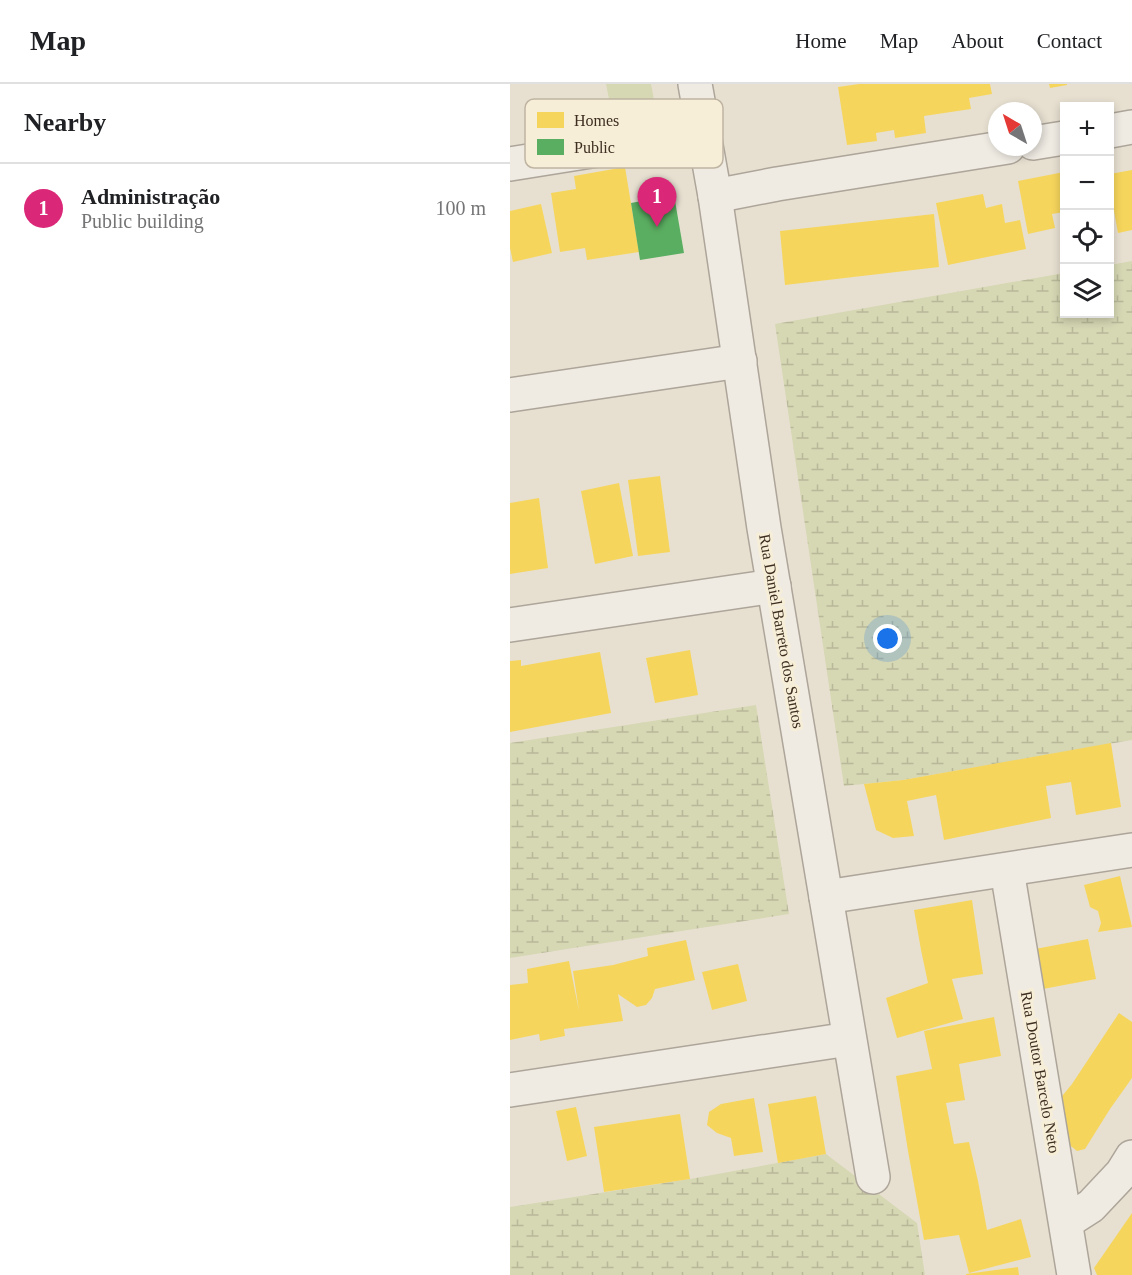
<!DOCTYPE html>
<meta charset="utf-8">
<style>
body{margin:0;font-family:"Times New Roman",serif;background:#f6f6f6;color:#202124}
.controls{position:absolute;right:18px;top:18px;display:grid;overflow:hidden;border-radius:0px;box-shadow:0 3px 9px #0003}
.controls button{width:54px;height:54px;display:grid;place-items:center;padding:0;border:0;border-bottom:2px solid #e0e0e0;background:#fff;color:#202124;font:30px sans-serif}
.compass{position:absolute;left:478px;top:18px;width:54px;height:54px;border-radius:50%;background:#fff;box-shadow:0 3px 9px #0003;rotate:321deg}
.you{position:absolute;left:378px;top:555px;width:21px;height:21px;margin:-15px;border:4px solid #fff;border-radius:50%;background:#1a73e8;box-shadow:0 0 0 9px #1a73e833}
.badge{display:grid;place-items:center;width:39px;height:39px;border-radius:50%;background:#db2777;color:#fff;font-size:20px;font-weight:700}
.pin{position:absolute;translate:-50% -50px;filter:drop-shadow(0 2px 3px #0008)}
.pin::after{content:'';position:absolute;top:32px;width:21px;height:18px;background:inherit;clip-path:polygon(0 0,100% 0,50% 100%)}
.list{margin:0;padding:0;list-style:none}
h2{display:flex;justify-content:space-between;align-items:center;height:78px;margin:0;padding:0 24px;font-size:26px}
h2 small{font-size:20px;font-weight:400;color:#757577}
.list li{display:grid;grid-template-columns:39px 1fr auto;gap:18px;align-items:center;box-sizing:border-box;height:90px;padding:0 24px;border-top:2px solid #e0e0e0}
.list b{display:block;font-size:22px;white-space:nowrap}
.list p{margin:0;font-size:20px;white-space:nowrap;color:#757577}
.list em{font-size:20px;font-style:normal;color:#757577}
.icon{flex:none;width:33px;height:33px;fill:none;stroke:currentColor;stroke-width:2;stroke-linecap:round;stroke-linejoin:round}
.map{position:relative;flex:none;width:622px;height:1191px;overflow:hidden}
header{display:flex;align-items:center;gap:36px;box-sizing:border-box;height:84px;padding:0 30px;background:#fff;border-bottom:2px solid #e0e0e0}
header strong{font-size:28px}
nav{display:flex;gap:33px;margin-inline-start:auto;font-size:21px}
main{display:flex}
aside{flex:1;background:#fff}
.map>svg:first-child{display:block}
.grass{fill:#d6d7b3}
.wetland{fill:url(#wetland-marsh)}
.homes{fill:#f6d55c}
.public{fill:#5aae61}
.lines{fill:none;stroke-linecap:round;stroke-linejoin:round}
.minor-casing{stroke:#ada599;stroke-width:36}
.minor{stroke:#efebe3;stroke-width:33}
.labels{text-anchor:middle;stroke-width:6;stroke-linejoin:round;paint-order:stroke}
.street-label{font-size:16px;fill:#3d2e20;stroke:#f7eed8}
.key{fill:#f7eed8;stroke:#bfb4a1;stroke-width:1.5}
.key-label{font-size:16px;fill:#3d2e20}
</style>
<header>
<strong>Map</strong>
<nav><a>Home</a><a>Map</a><a>About</a><a>Contact</a></nav>
</header>
<main>
<aside>
<h2>Nearby<small></small></h2>
<ul class="list">
<li><span class="badge">1</span><div><b>Administração</b><p>Public building</p></div><em>100 m</em></li>
</ul>
</aside>
<div class="map">
<svg width="622" height="1191" viewBox="0 0 622 1191">
<defs>
<pattern id="wetland-marsh" width="20" height="14" patternUnits="userSpaceOnUse" patternTransform="scale(1.5)"><rect width="20" height="14" fill="#d6d7b3"/><path d="M1 5h8M5 5V1M11 12h8M15 12V8" fill="none" stroke="#b9b99a"/></pattern>
</defs>
<rect width="100%" height="100%" fill="#e7e0d1"/>
<!-- grass -->
<polygon class="grass" points="96,0 141,0 146,27 103,35"/>
<!-- wetland -->
<g class="wetland">
<polygon points="622,177 622,656 393,696 334,702 265,240 554,189 554,230 600,230 600,181"/>
<polygon points="246,621 279,830 0,874 0,659"/>
<polygon points="316,1070 407,1139 415,1191 0,1191 0,1123 180,1095"/>
</g>
<!-- homes -->
<g class="homes">
<polygon points="349,0 480,0 482,10 459,14 461,25 414,32 416,49 385,54 384,46 366,49 367,57 337,61 328,3"/>
<polygon points="539,0 557,0 557,1 540,4"/>
<polygon points="115,83 129,168 77,176 75,164 50,168 41,109 66,105 64,92"/>
<polygon points="622,86 622,146 608,149 600,105 600,90"/>
<polygon points="554,88 554,128 542,130 545,144 518,150 508,97"/>
<polygon points="473,110 476,124 492,120 495,139 510,136 516,165 438,181 426,119"/>
<polygon points="31,120 42,169 3,178 0,164 0,127"/>
<polygon points="424,130 429,183 275,201 270,147"/>
<polygon points="150,392 160,468 128,472 118,396"/>
<polygon points="109,399 123,472 85,480 71,407"/>
<polygon points="29,414 38,484 0,490 0,419"/>
<polygon points="180,566 188,611 145,619 136,574"/>
<polygon points="90,568 101,629 0,648 0,577 11,576 11,582"/>
<polygon points="601,659 611,723 566,731 561,698 536,702 541,734 434,756 426,711 397,717 404,752 383,754 366,746 354,700 393,696"/>
<polygon points="610,792 622,843 588,848 591,839 588,827 580,823 574,801"/>
<polygon points="462,816 473,890 442,895 453,935 387,954 376,914 418,899 411,866 404,826"/>
<polygon points="578,855 586,895 533,905 525,865"/>
<polygon points="176,856 185,896 145,905 142,914 136,921 127,923 108,910 113,937 54,945 55,952 30,957 29,950 0,956 0,901 18,899 17,885 59,877 69,927 63,887 103,881 138,872 137,864"/>
<polygon points="228,880 237,917 202,926 192,888"/>
<polygon points="609,929 622,938 622,994 600,1025 575,1065 567,1067 557,1059 548,1017 562,1000"/>
<polygon points="484,933 491,972 449,980 455,1016 436,1019 444,1060 459,1058 468,1097 477,1146 511,1135 521,1173 459,1189 449,1151 414,1156 398,1067 386,992 422,985 414,947"/>
<polygon points="306,1012 316,1070 268,1079 258,1020"/>
<polygon points="244,1014 253,1068 224,1072 221,1054 207,1049 197,1041 199,1028 211,1020"/>
<polygon points="66,1023 77,1072 57,1077 46,1027"/>
<polygon points="170,1030 180,1095 94,1108 84,1043"/>
<polygon points="622,1129 622,1191 587,1191 584,1184"/>
<polygon points="508,1183 509,1191 456,1191 456,1190"/>
</g>
<!-- public -->
<polygon class="public" points="164,111 174,169 130,176 121,119"/>
<g class="lines">
<defs>
<g id="minor">
<polyline points="185,0 205,112 254,444 363,1093"/>
<polyline points="600,47 622,43"/>
<polyline points="523,59 554,54"/>
<polyline points="0,80 194,49"/>
<polyline points="205,112 267,100 498,63"/>
<polyline points="0,311 230,277"/>
<polyline points="0,541 264,502"/>
<polyline points="497,786 564,1191"/>
<polyline points="316,813 622,766"/>
<polyline points="0,1006 339,955"/>
<polyline points="556,1138 581,1122 612,1089 622,1073"/>
</g>
</defs>
<!-- minor casing -->
<use href="#minor" class="minor-casing"/>
<!-- minor -->
<use href="#minor" class="minor"/>
</g>
<g class="labels">
<!-- street labels -->
<g class="street-label">
<text transform="translate(272 547) rotate(80)" y="6">Rua Daniel Barreto dos Santos</text>
<text transform="translate(531 988) rotate(80)" y="6">Rua Doutor Barcelo Neto</text>
</g>
</g>
<!-- legend -->
<rect x="15" y="15" width="198" height="69" rx="9" class="key"/>
<rect x="27" y="28" width="27" height="16" fill="#f6d55c"/>
<rect x="27" y="55" width="27" height="16" fill="#5aae61"/>
<g class="key-label">
<text x="64" y="42">Homes</text>
<text x="64" y="69">Public</text>
</g>
</svg>
<div class="controls">
<button>+</button>
<button>−</button>
<button><svg class="icon" aria-label="locate" viewBox="0 0 24 24"><circle cx="12" cy="12" r="6"/><path d="M12 2v4M12 18v4M2 12h4M18 12h4"/></svg></button>
<button><svg class="icon" aria-label="layers" viewBox="0 0 24 24"><path d="M12 4l9 5-9 5-9-5zM3 14l9 5 9-5"/></svg></button>
</div>
<svg class="compass" viewBox="-18 -18 36 36"><path d="M0-13l5 13h-10z" fill="#e53935"/><path d="M0 13l5-13h-10z" fill="#757577"/></svg>
<div class="you"></div>
<div class="pin badge" style="left:147px;top:143px">1</div>
</div>
</main>
